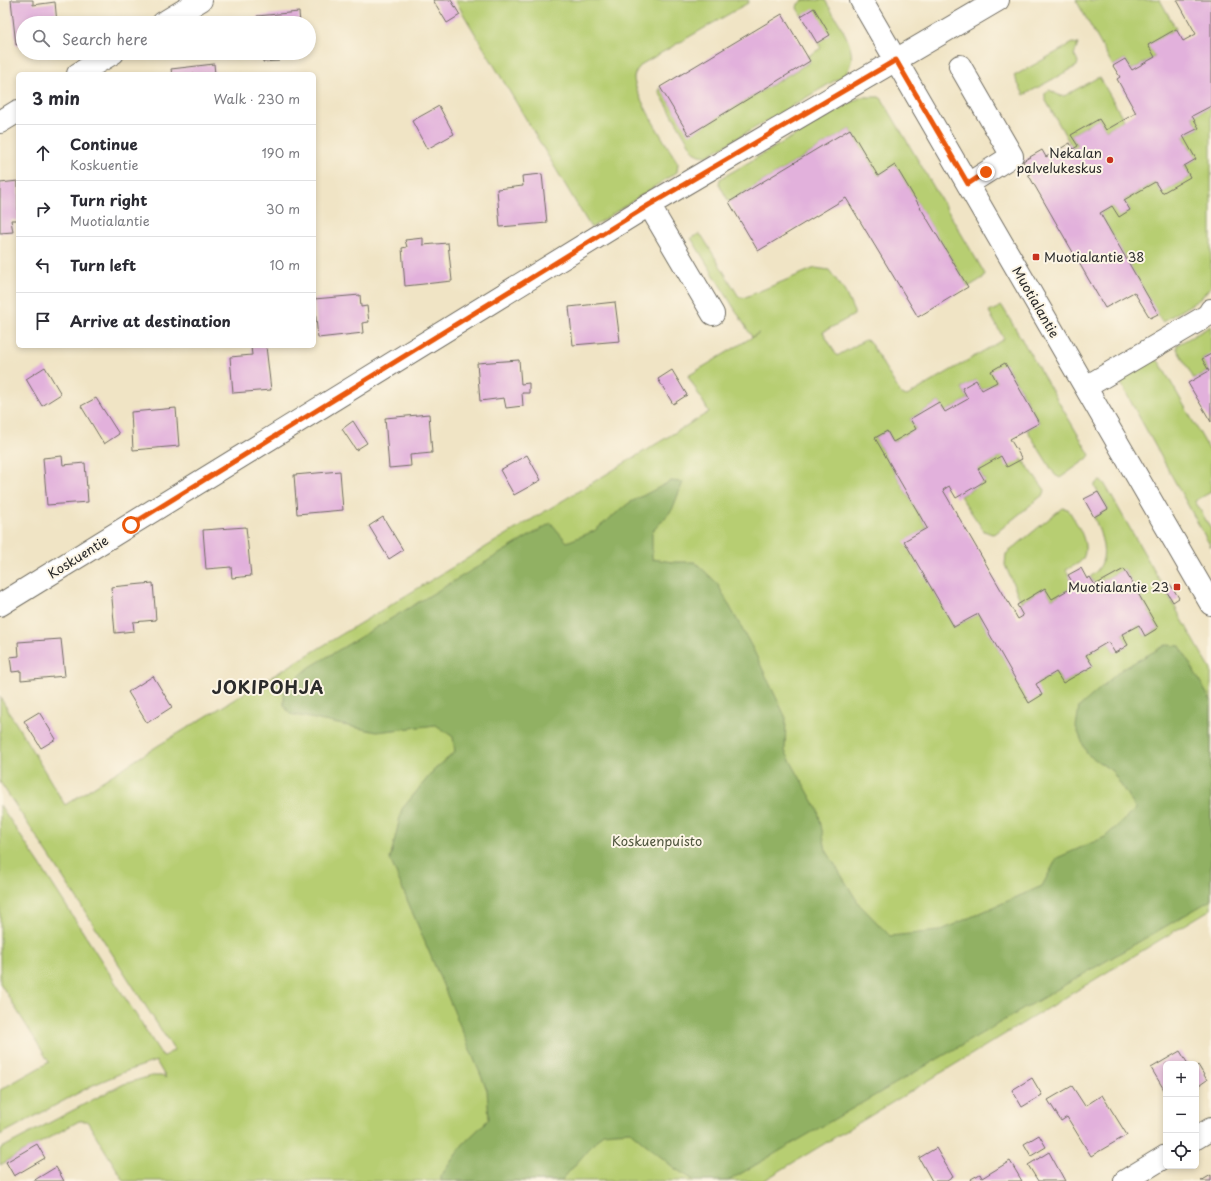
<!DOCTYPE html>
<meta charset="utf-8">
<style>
body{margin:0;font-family:"Playpen Sans",sans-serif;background:#f2f2f3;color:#2b2b33}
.controls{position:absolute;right:12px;bottom:12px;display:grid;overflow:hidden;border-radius:6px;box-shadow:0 2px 6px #0003}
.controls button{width:36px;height:36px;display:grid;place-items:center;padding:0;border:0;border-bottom:1px solid #e1e1e2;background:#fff;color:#2b2b33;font:20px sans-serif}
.stop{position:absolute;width:12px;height:12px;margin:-9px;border:3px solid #ea580c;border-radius:50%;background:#fff}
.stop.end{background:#ea580c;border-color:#fff;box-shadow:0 1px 4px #0008}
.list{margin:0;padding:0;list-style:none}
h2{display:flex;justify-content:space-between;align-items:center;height:52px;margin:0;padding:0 16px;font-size:17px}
h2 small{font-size:13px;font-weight:400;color:#7c7c81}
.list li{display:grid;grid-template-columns:26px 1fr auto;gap:12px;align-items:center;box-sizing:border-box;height:56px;padding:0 16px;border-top:1px solid #e1e1e2}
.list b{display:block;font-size:15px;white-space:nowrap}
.list p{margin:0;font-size:13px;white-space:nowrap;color:#7c7c81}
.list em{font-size:13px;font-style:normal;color:#7c7c81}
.icon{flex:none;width:22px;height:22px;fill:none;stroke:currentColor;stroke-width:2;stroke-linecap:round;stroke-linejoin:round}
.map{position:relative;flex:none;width:1211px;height:1181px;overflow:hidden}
.search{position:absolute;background:#fff;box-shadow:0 2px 6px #0003;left:16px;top:16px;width:300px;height:44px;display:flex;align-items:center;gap:10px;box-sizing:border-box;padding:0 14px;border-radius:22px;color:#7c7c81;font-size:15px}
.panel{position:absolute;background:#fff;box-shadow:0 2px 6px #0003;left:16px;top:72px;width:300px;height:276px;border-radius:6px}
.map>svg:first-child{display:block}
.green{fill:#b7ce72;stroke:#717c4e}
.forest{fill:#91b164;stroke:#5e6e48}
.building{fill:#e2b1dc}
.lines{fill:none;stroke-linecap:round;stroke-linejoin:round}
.minor-casing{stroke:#706c61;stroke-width:24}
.minor{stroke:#fff;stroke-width:22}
.route{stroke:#ea580c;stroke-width:5}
.poi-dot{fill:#c8321e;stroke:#fcf5e5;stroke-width:1.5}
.labels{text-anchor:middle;stroke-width:4;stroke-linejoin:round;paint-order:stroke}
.poi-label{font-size:13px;fill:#2b2b2b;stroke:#fcf5e5;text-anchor:end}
.street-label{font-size:13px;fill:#2b2b2b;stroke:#fcf5e5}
.park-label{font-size:13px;fill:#4e543d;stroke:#fcf5e5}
.district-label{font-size:17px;font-weight:bold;letter-spacing:1px;fill:#2b2b2b;stroke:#fcf5e5}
</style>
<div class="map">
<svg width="1211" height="1181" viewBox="0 0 1211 1181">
<rect width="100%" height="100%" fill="#fcf5e5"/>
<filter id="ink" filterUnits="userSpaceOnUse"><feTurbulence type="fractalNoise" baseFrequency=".025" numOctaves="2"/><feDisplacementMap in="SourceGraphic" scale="8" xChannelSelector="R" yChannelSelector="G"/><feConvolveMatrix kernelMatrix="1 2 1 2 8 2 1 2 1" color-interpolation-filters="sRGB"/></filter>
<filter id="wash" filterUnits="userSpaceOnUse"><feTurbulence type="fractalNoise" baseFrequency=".012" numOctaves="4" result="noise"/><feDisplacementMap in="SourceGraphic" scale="16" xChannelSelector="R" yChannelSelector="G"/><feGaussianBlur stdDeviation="0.9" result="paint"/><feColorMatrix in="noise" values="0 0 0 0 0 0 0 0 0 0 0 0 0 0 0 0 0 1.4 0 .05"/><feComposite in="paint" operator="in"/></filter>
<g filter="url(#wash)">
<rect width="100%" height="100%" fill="#f0e4c5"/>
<!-- green -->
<g class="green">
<path d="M455 0H749L748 3 642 64C639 68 635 71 634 77 633 93 668 147 678 163L677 172 591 228Z"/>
<path d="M804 0H825C834 16 855 43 851 62 850 66 848 70 846 74L707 156 700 155 694 152 659 92 660 87 689 134 810 62 807 57 821 48 797 8 798 4Z"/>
<polygon points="1076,0 1160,0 1176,29 1149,45 1155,57 1132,70 1125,59 1113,66"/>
<polygon points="1073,43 1078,44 1074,55 1078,62 1077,66 1024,95 1014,76"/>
<path d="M1097 78H1100L1124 120 1106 130 1099 119 1071 135 1078 146 1073 149 1045 99V93L1049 90C1055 92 1057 96 1064 96Z"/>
<polygon points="861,97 879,97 882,99 985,274 983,278 968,287 895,166 878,176 850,129 729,202 719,184 720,179"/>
<polygon points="1211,106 1211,286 1200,299 1162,322 1100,213 1112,206 1119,216 1130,210 1124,200 1155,182 1162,193 1190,177 1184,166 1196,159 1183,136 1199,128 1192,116"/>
<path d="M699 234 702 236 739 297 743 298 815 268 829 270 835 278 845 292 854 312V315L823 332 837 356 865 340 869 341 901 394 907 396 1004 339 989 312 1002 306 1090 455 1087 459 1060 478 1055 475 1027 430 1039 422 1005 363 997 382 982 390 976 380 962 388 968 399 945 412 939 402 910 419 916 429 893 442 887 431 875 438 927 528 905 541 954 627 978 614 1029 702 1036 684 1056 672 1063 683 1093 666 1086 655 1108 642 1115 653 1128 645 1122 634 1139 625 1145 636 1158 628 1124 569 1095 585 1090 577C1095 573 1100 568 1102 562 1107 550 1099 529 1094 517L1108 509 1095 487V484L1100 481 1104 483 1211 670V909L763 1181H124L87 1121H79L0 1165V1149L100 1096 124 1084 151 1076H161L166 1078 156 1061 124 1072 93 1085 0 1135V1090L49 1062 0 983V805L40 865 163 1057 174 1050 50 857 0 782V697L65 805 159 745 709 412 688 376 759 333 752 337 691 238Z"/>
<polygon points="1211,326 1211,354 1202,359 1209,371 1194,379 1177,349 1177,345"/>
<polygon points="1153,360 1157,360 1160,363 1211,453 1211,492 1195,501 1211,529 1211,547 1120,382 1121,378"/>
<polygon points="1001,456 1022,459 1045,490 1044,494 996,533 992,534 984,531 960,496 985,481 978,469"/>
<path d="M1062 508 1068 509C1076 523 1092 544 1082 560 1079 564 1071 567 1066 570L1075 586 1052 599 1045 588 1021 602 1005 565 1006 554Z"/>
</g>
<!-- forest -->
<polygon class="forest" points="671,481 683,482 672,510 652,532 652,559 673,562 695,562 717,583 753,649 786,718 785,751 818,810 826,850 859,904 890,936 939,931 1042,886 1057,858 1105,837 1136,809 1112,771 1087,754 1076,727 1079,707 1122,669 1166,645 1180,646 1211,701 1211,900 728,1181 695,1181 674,1168 630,1131 603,1133 561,1181 441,1181 441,1176 463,1144 489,1119 487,1090 390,859 402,809 434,770 455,752 453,737 436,725 377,732 290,714 284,705 284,689 310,667 551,523 567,542 594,531 629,503"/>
<g id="blocks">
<!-- building -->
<g class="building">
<polygon points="11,0 33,0 33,5 55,2 57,23 23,23 23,44 16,45"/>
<polygon points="433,0 451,0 460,15 447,23"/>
<polygon points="1177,0 1211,0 1211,106 1192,116 1199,128 1183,136 1196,159 1184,166 1190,177 1162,193 1155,182 1124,200 1130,210 1119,217 1112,206 1100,213 1158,314 1150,318 1134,292 1105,308 1028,174 1030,174 1023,161 1042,150 1046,157 1070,143 1073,149 1078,146 1071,135 1099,119 1106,130 1136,113 1117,79 1120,77 1113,66 1125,59 1132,70 1155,57 1148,45 1176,29 1183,41 1196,34"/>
<polygon points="814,8 830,35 817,43 801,16"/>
<polygon points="299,12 300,23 257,23 257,16"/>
<polygon points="782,14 810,61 689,135 660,87"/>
<polygon points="263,53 279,53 279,61 263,62"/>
<polygon points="214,64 215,74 172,74 171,69"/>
<polygon points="439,106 454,134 427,149 412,121"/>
<polygon points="850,129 878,176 895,165 968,287 918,317 846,198 758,251 729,202"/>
<polygon points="542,174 547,223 500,227 497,189 523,186 522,176"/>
<polygon points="18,181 18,220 11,220 13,232 0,233 0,183"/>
<polygon points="423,238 423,245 448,243 452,281 405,286 402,248 407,247 405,240"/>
<polygon points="360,295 361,307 367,306 369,322 362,323 363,333 318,338 314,299"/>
<polygon points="615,302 620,341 573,345 569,307"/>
<polygon points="260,346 266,346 271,390 233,393 230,357 252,355 251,347"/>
<polygon points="1211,354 1211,422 1188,383 1209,371 1202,359"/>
<polygon points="519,360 521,384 529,383 529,393 522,393 523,406 506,408 504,398 480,401 477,363"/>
<polygon points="1005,363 1039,423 1010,439 1022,459 1007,467 1001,456 978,469 985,481 956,498 949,486 943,490 1018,619 1023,616 1017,605 1045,588 1052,599 1075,586 1068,575 1081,568 1087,579 1090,577 1095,585 1124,569 1158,628 1145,636 1139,625 1122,634 1128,645 1115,653 1108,642 1086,655 1093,666 1063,683 1056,672 1036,684 1042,695 1029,703 978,614 954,627 904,541 927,528 875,438 887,431 893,442 916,429 910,419 939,402 945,412 968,399 962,388 976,380 982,390 997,382 991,371"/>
<polygon points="45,367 61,394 42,406 26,379"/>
<polygon points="672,370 687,395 673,404 658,379"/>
<polygon points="96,398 119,434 104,444 81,406"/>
<polygon points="176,408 179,446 133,450 131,412"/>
<polygon points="429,414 432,453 410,455 411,466 389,468 385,418"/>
<polygon points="353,421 367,443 356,450 342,429"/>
<polygon points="527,455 541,480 514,495 500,470"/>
<polygon points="62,456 63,465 85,463 88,502 47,505 43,458"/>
<polygon points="340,471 343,510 297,514 294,475"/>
<polygon points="1098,492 1108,509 1094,517 1084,499"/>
<polygon points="383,517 403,550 389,559 369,526"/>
<polygon points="246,527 251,576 232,578 231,567 206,569 203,530"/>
<polygon points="153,583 156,620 133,622 134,631 115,633 111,587"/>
<polygon points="1170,584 1179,598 1173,602 1164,587"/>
<polygon points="61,639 65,676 21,680 21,671 12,672 10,657 19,656 18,642"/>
<polygon points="153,676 172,707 147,723 128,692"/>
<polygon points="39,712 56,739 41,748 24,721"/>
<polygon points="1180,1051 1188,1064 1166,1064 1166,1093 1151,1068"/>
<polygon points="1198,1065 1207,1080 1200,1085 1201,1086 1196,1090 1196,1067"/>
<polygon points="1032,1078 1042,1095 1022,1107 1012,1090"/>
<polygon points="1072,1086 1085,1106 1102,1095 1127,1135 1091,1156 1067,1117 1061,1121 1048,1100"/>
<polygon points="1039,1135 1046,1147 1031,1156 1024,1144"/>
<polygon points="37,1144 45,1158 14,1176 6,1162"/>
<polygon points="936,1148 953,1177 947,1181 932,1181 919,1158"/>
<polygon points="1049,1152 1065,1181 1038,1181 1028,1165"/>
<polygon points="1010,1161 1022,1181 972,1181 971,1179 980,1174 982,1178"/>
<polygon points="56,1167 64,1181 33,1181"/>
<polygon points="1211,1175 1211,1181 1201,1181"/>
</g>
</g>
</g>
<g filter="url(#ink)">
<use href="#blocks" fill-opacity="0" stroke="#706c61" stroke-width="1"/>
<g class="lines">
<defs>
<g id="minor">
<polyline points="861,0 1211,604"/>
<polyline points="163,23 201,0"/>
<polyline points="960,66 1012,156 968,184"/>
<polyline points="78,74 113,53"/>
<polyline points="0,122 18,111"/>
<polyline points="649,205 713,314"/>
<polyline points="1086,387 1208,315 1211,310"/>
<polyline points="0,605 649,205 998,0"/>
<polyline points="1196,1138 1211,1129"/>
<polyline points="1125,1181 1166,1156"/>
</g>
</defs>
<!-- minor casing -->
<use href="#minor" class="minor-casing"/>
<!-- minor -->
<use href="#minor" class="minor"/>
</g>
</g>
<g class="lines" filter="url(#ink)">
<!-- route -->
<polyline class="route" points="131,525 649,205 896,60 968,184 986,172"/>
</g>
<!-- markers -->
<g class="poi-dot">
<circle cx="1110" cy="160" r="4"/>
<rect x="1032" y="253" width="8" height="8" rx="2"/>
<rect x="1173" y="583" width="8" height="8" rx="2"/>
</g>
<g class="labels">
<!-- poi labels -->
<g class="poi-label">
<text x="1102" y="158">Nekalan<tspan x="1102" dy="15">palvelukeskus</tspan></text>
<text x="1044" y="262" text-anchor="start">Muotialantie 38</text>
<text x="1169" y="592">Muotialantie 23</text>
</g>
<!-- street labels -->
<g class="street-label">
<text transform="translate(1036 302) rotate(60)" y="5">Muotialantie</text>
<text transform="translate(78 557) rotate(-32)" y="5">Koskuentie</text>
</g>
<!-- park labels -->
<g class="park-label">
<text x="657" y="846">Koskuenpuisto</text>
</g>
<!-- district labels -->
<g class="district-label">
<text x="268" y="694">JOKIPOHJA</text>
</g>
</g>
</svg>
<div class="controls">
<button>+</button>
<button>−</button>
<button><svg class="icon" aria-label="locate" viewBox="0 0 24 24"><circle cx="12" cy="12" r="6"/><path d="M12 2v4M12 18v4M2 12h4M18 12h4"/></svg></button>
</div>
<div class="stop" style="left:131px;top:525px"></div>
<div class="stop end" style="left:986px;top:172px"></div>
<div class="search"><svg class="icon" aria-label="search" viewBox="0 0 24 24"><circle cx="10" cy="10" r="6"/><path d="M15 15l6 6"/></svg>Search here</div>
<section class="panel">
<h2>3 min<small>Walk · 230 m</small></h2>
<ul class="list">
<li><svg class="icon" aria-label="ahead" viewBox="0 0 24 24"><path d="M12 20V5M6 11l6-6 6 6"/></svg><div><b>Continue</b><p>Koskuentie</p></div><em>190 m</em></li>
<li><svg class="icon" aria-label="right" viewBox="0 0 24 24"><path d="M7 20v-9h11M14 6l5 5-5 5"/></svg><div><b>Turn right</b><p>Muotialantie</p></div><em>30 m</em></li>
<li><svg class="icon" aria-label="left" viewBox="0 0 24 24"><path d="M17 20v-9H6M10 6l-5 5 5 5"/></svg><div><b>Turn left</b></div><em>10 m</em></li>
<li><svg class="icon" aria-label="arrive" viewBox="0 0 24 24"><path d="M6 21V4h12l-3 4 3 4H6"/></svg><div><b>Arrive at destination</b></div></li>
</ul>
</section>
</div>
